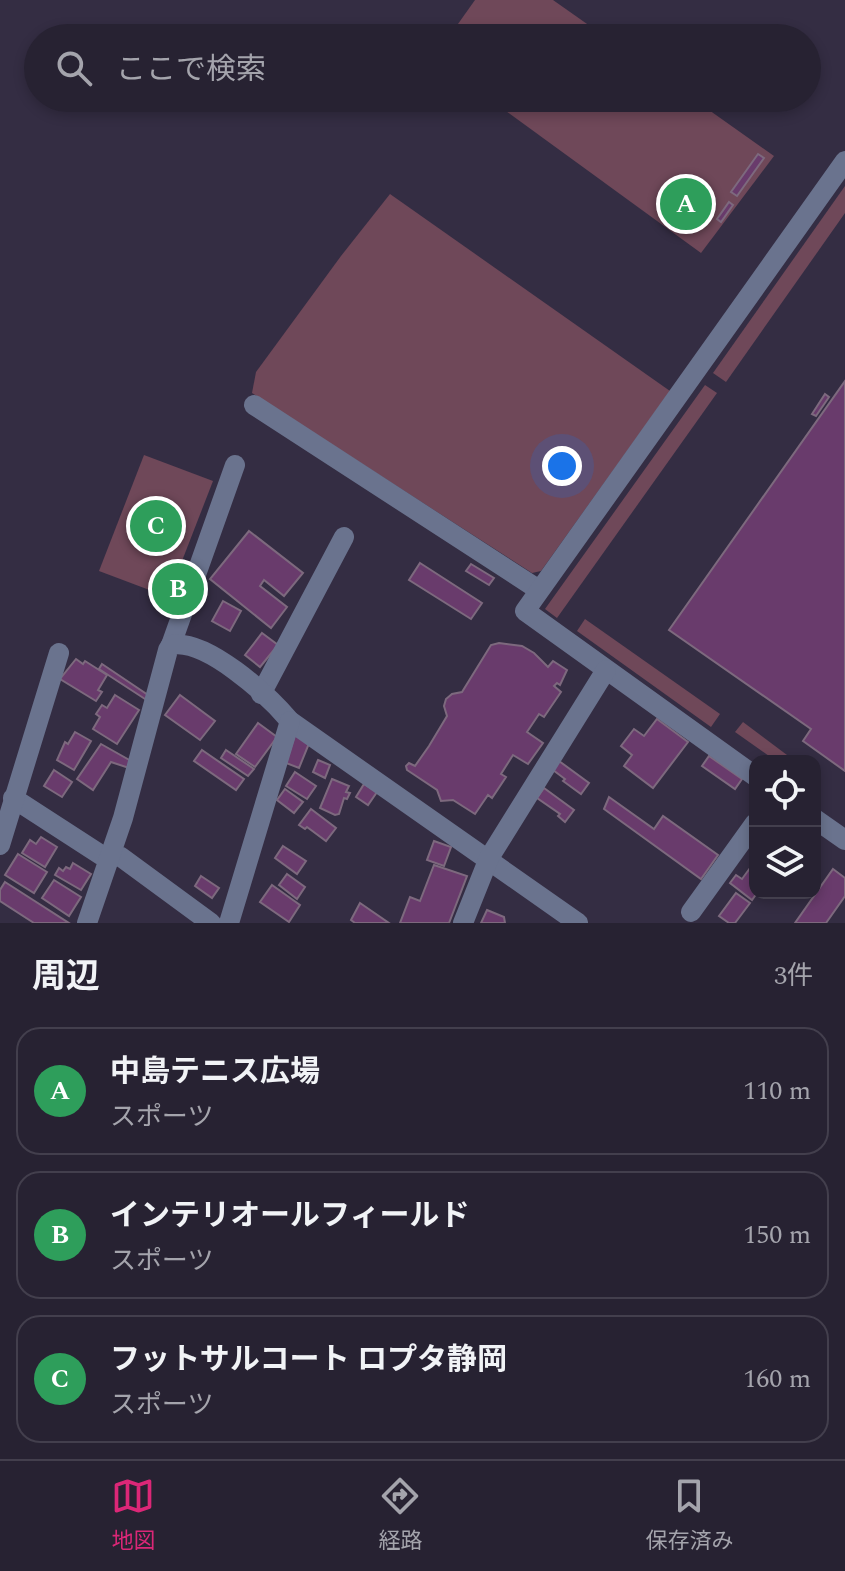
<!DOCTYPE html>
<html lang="ja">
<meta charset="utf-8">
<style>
body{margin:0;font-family:Spectral,"Noto Sans JP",serif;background:#2f2a3a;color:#f1f3f6}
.controls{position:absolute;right:24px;bottom:24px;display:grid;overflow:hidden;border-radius:16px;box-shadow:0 4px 12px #0003}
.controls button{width:72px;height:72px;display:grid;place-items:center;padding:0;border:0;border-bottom:2px solid #433f4d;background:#272232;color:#f1f3f6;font:40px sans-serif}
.you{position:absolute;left:562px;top:466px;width:28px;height:28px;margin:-20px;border:6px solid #fff;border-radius:50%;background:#1a73e8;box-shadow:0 0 0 12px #1a73e833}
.badge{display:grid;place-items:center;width:52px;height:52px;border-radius:50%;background:#db2777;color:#fff;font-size:26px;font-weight:700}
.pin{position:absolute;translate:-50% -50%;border:4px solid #fff;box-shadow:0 2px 8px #0006}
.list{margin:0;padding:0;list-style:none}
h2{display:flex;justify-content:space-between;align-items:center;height:104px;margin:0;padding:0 32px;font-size:34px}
h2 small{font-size:26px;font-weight:400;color:#a4a4ac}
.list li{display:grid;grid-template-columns:52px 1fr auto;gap:24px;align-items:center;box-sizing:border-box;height:128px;margin:0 16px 16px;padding:0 16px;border:2px solid #433f4d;border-radius:24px}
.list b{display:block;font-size:30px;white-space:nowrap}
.list p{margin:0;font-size:26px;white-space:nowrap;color:#a4a4ac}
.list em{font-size:26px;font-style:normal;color:#a4a4ac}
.icon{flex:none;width:44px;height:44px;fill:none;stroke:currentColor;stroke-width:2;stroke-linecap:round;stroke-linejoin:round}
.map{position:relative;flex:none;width:845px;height:923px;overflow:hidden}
.search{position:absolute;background:#272232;box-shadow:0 4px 12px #0003;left:24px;right:24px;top:24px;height:88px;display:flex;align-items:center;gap:20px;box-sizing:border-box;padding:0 28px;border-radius:44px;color:#a4a4ac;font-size:30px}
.sheet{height:536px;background:#272232}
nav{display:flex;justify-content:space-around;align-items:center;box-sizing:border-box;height:112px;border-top:2px solid #433f4d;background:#272232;font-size:22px;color:#a4a4ac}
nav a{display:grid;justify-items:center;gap:4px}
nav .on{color:#db2777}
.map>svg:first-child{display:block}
.green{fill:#6f4859}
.building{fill:#693b6c;stroke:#7d697e;stroke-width:2}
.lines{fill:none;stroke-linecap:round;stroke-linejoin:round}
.minor{stroke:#6a738e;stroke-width:20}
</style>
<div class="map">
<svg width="845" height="923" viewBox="0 0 845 923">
<rect width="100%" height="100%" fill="#342d43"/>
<!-- green -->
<g class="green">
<polygon points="475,0 553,0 607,38 448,38"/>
<polygon points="488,98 692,98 774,156 701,253"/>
<polygon points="845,186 845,213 726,382 713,373"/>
<polygon points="390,194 670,391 541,571 532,573 252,393 256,372 341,256"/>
<polygon points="705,385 717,393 557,618 545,609"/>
<polygon points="144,455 213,481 168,597 99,571"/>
<polygon points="585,619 720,714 711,727 577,631"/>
<polygon points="743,722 795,761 776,761 735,732"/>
</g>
<!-- building -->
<g class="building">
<polygon points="758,154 764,158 737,196 731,192"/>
<polygon points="729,202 733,205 721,222 717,219"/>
<polygon points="845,381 845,771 803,741 811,729 669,630"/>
<polygon points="825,394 829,397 816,416 812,414"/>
<polygon points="249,531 303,573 284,596 264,580 260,586 287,607 271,628 210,579"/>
<polygon points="420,563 482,603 471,619 409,580"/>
<polygon points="471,564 494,578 489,585 466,571"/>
<polygon points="175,580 186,584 181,598 170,594"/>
<polygon points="223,601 241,611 230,631 212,621"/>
<polygon points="262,633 278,645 260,667 245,655"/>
<polygon points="499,643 522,646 534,653 548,667 553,661 567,670 560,685 557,683 554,686 561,692 544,717 539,714 527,732 543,743 528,764 513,755 501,774 506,777 492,798 488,795 475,814 453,800 441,801 437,790 407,770 406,766 409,763 415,766 429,746 447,716 444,706 446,699 452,694 462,692 491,645"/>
<polygon points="76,659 83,664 85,661 107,675 98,690 102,692 96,701 60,679"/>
<polygon points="102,664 148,695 145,699 99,669"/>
<polygon points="115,695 139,710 117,744 93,729 100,717 96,714 102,705 107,708"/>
<polygon points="180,695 215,721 200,740 165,715"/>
<polygon points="657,719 688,742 653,788 624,766 632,755 621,746 634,729 644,736"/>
<polygon points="258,723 277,737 255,767 236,754"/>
<polygon points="75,732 91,741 74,770 57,760 65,742 68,744"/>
<polygon points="295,735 310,741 299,768 286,763"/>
<polygon points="101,744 131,761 129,768 111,762 93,790 77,779"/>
<polygon points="202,750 244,779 236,790 194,761"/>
<polygon points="226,750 254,769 248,776 221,758"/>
<polygon points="709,756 742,779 735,789 702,766"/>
<polygon points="318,760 330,765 325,778 313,772"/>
<polygon points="559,761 589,783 581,794 563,781 565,779 553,770"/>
<polygon points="54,770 72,782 62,797 44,786"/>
<polygon points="295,772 316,786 307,799 286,786"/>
<polygon points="332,779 349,786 346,792 350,793 347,799 344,798 339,814 335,815 320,808"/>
<polygon points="364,784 377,792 368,805 356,797"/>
<polygon points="544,788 574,810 565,822 558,816 560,814 537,798"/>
<polygon points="285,789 303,802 294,813 277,800"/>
<polygon points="609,797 654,829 663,816 718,855 701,879 604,809"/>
<polygon points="311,809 336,828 326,841 307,827 305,829 299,825"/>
<polygon points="41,837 57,847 45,867 22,853 30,840 36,844"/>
<polygon points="434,841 451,847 444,866 427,860"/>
<polygon points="283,846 306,861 297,874 275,858"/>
<polygon points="18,854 47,872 34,893 5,875"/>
<polygon points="73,863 91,874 81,890 55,875 59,868 63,871 66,867 70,869"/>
<polygon points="753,864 755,893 757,893 752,900 730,883 736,875 742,879"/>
<polygon points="434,865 467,876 449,923 400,923 410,897 420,901"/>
<polygon points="833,869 845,878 845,896 826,923 795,923"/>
<polygon points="287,874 305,887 297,899 279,885"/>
<polygon points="201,876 219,888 212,898 195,886"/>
<polygon points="54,880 81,897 69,916 42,898"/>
<polygon points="5,882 69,923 34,923 0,901 0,890"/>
<polygon points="272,885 300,905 289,922 260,902"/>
<polygon points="736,893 750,903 735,923 729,923 719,916"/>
<polygon points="360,903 389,923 355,923 351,920"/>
<polygon points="487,910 504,917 505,923 481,923"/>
</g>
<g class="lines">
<!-- minor -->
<g class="minor">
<polyline points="254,405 539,590"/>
<polyline points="171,645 235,465"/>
<polyline points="261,694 344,537"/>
<polyline points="755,776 525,611 845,161"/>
<polyline points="13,798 101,855 121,857 211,923"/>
<polyline points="815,819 845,840"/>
<polyline points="0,845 59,653"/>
<polyline points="691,912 755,823"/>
<path d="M87 923 123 818 168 650 171 645C206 638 268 695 290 721L578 923"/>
<polyline points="229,923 290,721"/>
<polyline points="463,923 489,858 606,670"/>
</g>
</g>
</svg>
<div class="controls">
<button><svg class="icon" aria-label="locate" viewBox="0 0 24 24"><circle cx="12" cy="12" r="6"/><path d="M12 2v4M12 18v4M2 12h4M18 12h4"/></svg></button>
<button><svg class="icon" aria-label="layers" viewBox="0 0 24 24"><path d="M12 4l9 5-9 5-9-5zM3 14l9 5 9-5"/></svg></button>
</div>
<div class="you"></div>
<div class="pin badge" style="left:686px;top:204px;background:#2e9e5b">A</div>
<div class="pin badge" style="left:178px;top:589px;background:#2e9e5b">B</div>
<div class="pin badge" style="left:156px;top:526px;background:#2e9e5b">C</div>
<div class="search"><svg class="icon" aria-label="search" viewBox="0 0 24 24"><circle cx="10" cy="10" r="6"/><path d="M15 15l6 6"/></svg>ここで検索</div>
</div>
<section class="sheet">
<h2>周辺<small>3件</small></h2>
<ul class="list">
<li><span class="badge" style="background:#2e9e5b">A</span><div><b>中島テニス広場</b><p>スポーツ</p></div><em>110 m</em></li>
<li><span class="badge" style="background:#2e9e5b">B</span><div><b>インテリオールフィールド</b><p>スポーツ</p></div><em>150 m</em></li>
<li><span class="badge" style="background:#2e9e5b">C</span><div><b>フットサルコート ロプタ静岡</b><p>スポーツ</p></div><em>160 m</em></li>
</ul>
</section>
<nav>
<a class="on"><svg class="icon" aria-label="map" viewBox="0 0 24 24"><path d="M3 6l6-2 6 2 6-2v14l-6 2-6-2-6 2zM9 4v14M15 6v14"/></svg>地図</a>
<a><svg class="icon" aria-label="directions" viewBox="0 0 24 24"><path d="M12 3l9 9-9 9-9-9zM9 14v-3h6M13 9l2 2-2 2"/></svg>経路</a>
<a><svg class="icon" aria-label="saved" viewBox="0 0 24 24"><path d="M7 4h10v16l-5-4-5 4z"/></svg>保存済み</a>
</nav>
